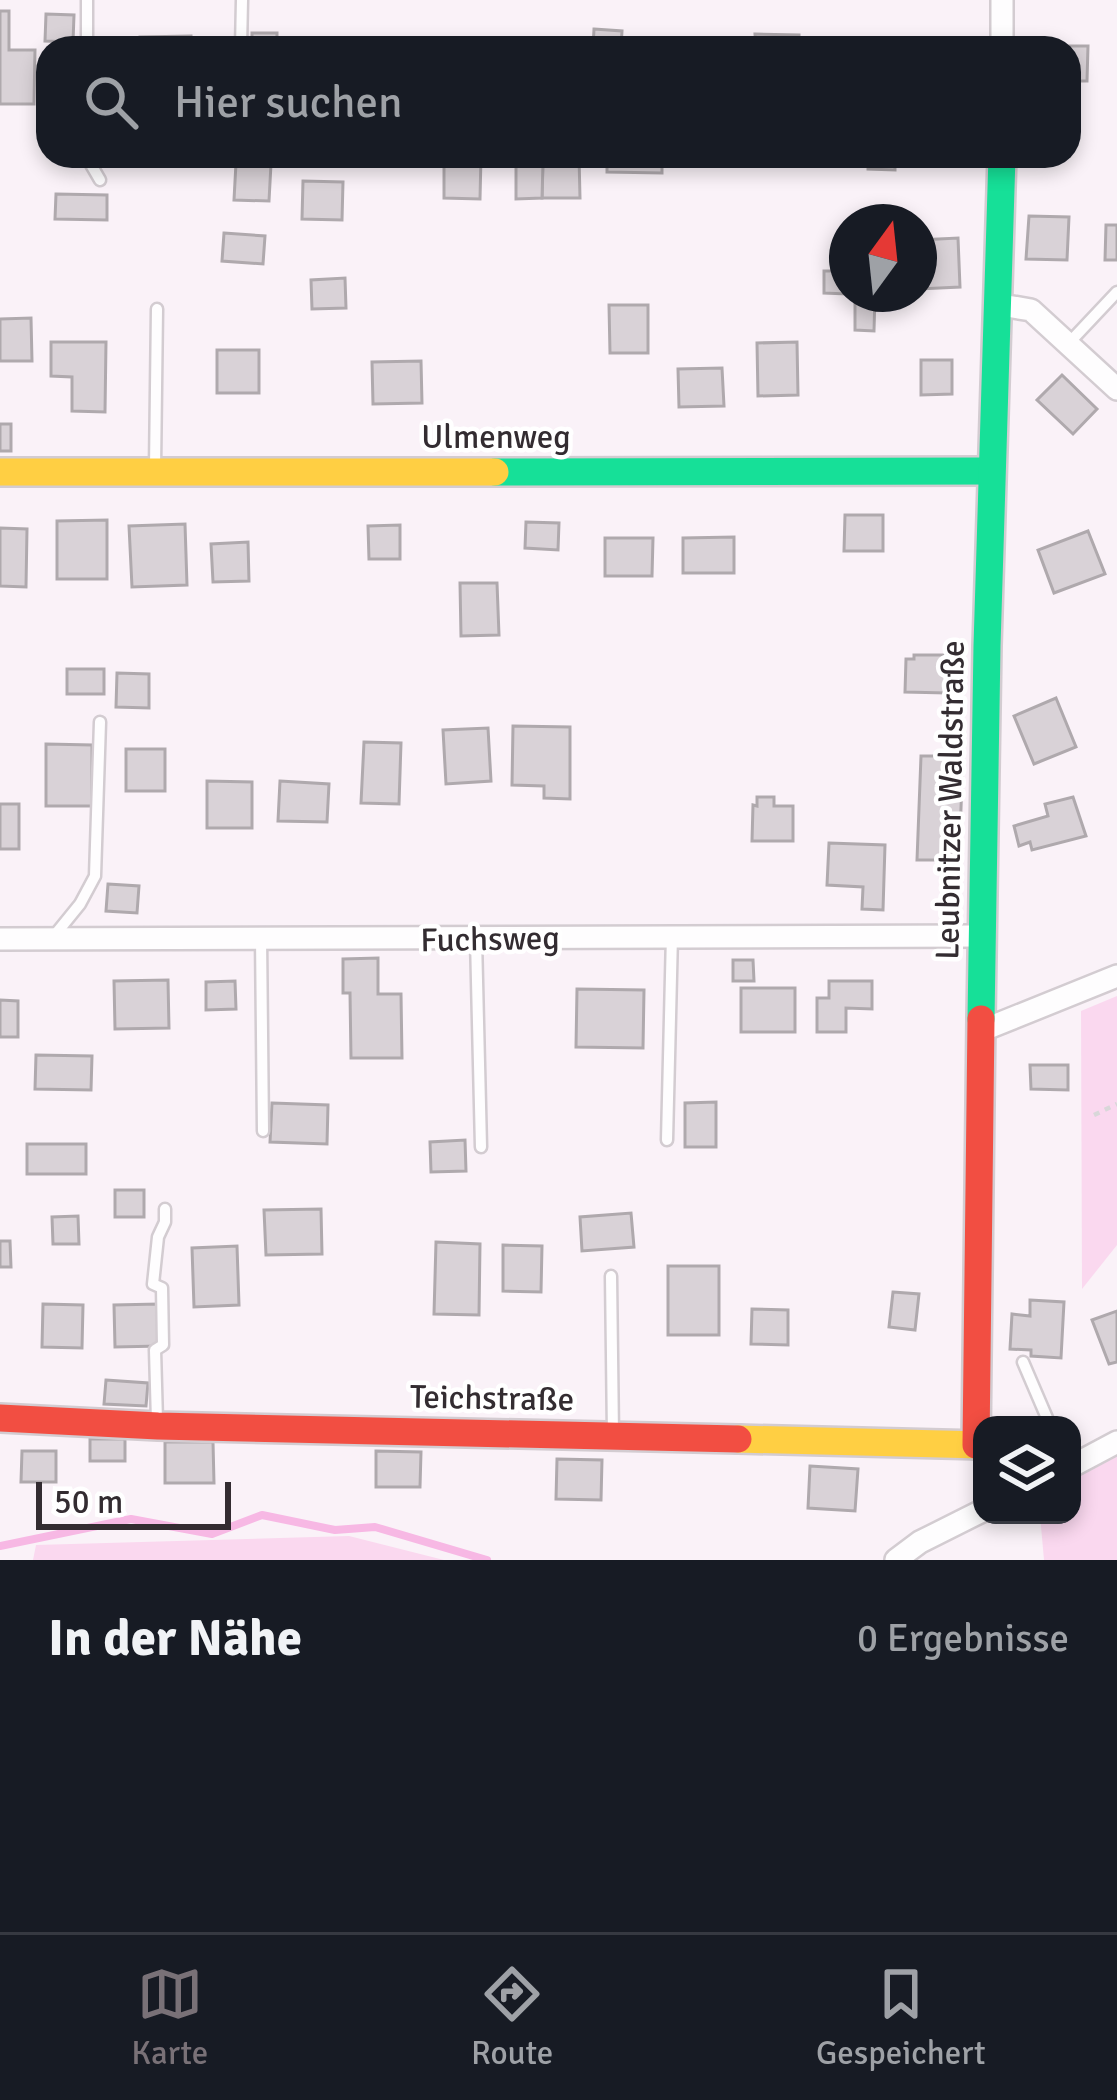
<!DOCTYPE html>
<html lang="de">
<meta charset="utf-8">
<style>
body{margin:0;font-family:Signika,sans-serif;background:#242831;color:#f1f3f6}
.controls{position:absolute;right:36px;bottom:36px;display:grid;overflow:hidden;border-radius:24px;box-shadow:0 6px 18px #0003}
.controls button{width:108px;height:108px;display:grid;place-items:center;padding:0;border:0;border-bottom:3px solid #363941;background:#171b24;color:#f1f3f6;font:60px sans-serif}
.compass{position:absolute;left:829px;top:204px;width:108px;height:108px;border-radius:50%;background:#171b24;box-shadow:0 6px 18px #0003;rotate:15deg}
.scale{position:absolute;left:36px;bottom:30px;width:195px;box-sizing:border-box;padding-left:12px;border:6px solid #332c31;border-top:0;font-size:33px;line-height:42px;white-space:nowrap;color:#332c31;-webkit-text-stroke:9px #fff;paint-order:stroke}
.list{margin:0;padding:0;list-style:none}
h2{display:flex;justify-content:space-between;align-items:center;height:156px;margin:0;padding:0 48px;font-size:51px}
h2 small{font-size:39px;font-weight:400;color:#9ea1a6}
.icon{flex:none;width:66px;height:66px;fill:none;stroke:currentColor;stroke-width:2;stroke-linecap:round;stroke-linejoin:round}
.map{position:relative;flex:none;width:1117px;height:1560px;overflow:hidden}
.search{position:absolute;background:#171b24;box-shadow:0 6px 18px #0003;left:36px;right:36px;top:36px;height:132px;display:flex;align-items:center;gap:30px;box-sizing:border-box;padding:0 42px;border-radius:36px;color:#9ea1a6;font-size:45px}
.sheet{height:372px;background:#171b24}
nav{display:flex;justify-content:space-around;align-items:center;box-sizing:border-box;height:168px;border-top:3px solid #363941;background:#171b24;font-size:33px;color:#9ea1a6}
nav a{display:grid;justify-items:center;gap:6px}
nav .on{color:#797177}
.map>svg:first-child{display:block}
.green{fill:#fad8ef}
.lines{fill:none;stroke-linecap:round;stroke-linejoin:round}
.stream{stroke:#f7b8e4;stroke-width:8}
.building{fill:#d9d2d7;stroke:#afa9ad;stroke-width:3}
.lane-casing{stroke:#d3ccd1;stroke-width:15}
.street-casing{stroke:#d3ccd1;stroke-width:26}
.fast-casing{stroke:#d3ccd1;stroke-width:32}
.slow-casing{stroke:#d3ccd1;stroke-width:32}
.jam-casing{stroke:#d3ccd1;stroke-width:32}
.path{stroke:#d9d7d9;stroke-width:4.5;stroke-dasharray:6 6;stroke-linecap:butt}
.lane{stroke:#fefdfe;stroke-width:10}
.street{stroke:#fefdfe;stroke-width:21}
.fast{stroke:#16e098;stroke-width:27}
.slow{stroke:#ffcf43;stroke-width:27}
.jam{stroke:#f24e42;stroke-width:27}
.labels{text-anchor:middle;stroke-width:9;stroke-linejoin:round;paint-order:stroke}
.street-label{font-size:33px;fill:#332c31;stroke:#fff}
</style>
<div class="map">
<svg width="1117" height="1560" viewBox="0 0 1117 1560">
<rect width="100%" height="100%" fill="#faf2f8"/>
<!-- green -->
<g class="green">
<polygon points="1117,996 1117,1245 1082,1289 1081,1011"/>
<polygon points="1117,1453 1117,1560 1044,1560 1040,1515 1072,1515 1072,1478"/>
<polygon points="349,1536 444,1560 33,1560 36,1545"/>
</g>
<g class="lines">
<!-- stream -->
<polyline class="stream" points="0,1546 131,1519 212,1534 262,1515 335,1530 375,1527 487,1560"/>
</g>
<!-- building -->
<g class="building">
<polygon points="0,11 9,11 9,50 35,50 34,104 0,104"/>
<polygon points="46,14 74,15 73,42 45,41"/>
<polygon points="594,29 622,31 621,48 593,48"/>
<rect x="252" y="33" width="25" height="15"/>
<polygon points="755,34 799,35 799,48 756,48"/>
<polygon points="191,36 191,48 140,48 140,37"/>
<polygon points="377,44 420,45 420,48 377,48"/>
<polygon points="1043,46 1088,46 1087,81 1069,81 1069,48"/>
<polygon points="444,156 481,156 480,199 444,198"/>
<polygon points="543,156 579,156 580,198 542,198"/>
<polygon points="607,156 662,156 662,173 607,172"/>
<polygon points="868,156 895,156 895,170 868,169"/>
<polygon points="236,163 271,164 269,201 234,200"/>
<polygon points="516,163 543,163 542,198 516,199"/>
<polygon points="303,181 343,182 342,220 302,219"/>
<polygon points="56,194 107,195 107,220 55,219"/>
<polygon points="1029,216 1069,217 1067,260 1026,259"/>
<polygon points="1106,225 1117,225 1117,260 1105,260"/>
<polygon points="224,233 265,236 263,264 222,261"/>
<polygon points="958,238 960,287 919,289 919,240"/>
<polygon points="824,271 847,271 847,294 824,293"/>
<polygon points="345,278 346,308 312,309 311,280"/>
<polygon points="849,294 875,294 874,331 855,330 855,294"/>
<polygon points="609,305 648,305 648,353 610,353"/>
<polygon points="31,318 32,361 0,361 0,319"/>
<polygon points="51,342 106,342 105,412 72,411 72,377 51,376"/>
<polygon points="797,342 798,395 758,396 757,343"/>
<rect x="217" y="350" width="42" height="43"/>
<polygon points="921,360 952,360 952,394 921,395"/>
<polygon points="421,361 422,403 373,404 372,362"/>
<polygon points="722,368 724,406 679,407 678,369"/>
<polygon points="1062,375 1097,409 1073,434 1037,400"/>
<rect x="0" y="424" width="11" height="27"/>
<polygon points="845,515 883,515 883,551 844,551"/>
<polygon points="107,520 107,579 57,579 57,521"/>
<polygon points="526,522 559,523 558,550 525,548"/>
<polygon points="185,524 187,585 132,587 129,526"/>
<polygon points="400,525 400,559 369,559 368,526"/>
<polygon points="0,528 27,529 26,587 0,586"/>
<polygon points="1088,531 1105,574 1054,593 1038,550"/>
<polygon points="734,537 734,573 683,573 683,538"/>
<polygon points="605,538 653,538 652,576 605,576"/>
<polygon points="248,542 249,581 213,582 211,544"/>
<polygon points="460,583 497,583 499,635 461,636"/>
<polygon points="914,655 947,655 946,693 905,692 906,659 914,659"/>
<rect x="67" y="669" width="37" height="25"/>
<polygon points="117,673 149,674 149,708 116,707"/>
<polygon points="1056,698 1076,747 1034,764 1014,716"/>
<polygon points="513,726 570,727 570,799 544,798 544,786 512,785"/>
<polygon points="488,728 491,781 446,784 443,730"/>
<polygon points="364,742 401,743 399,804 361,803"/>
<polygon points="46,744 92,745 92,806 46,806"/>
<rect x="126" y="749" width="39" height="42"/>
<polygon points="921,756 963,756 959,860 917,860"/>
<polygon points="207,781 252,782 252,828 207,828"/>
<polygon points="280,781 329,784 327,822 278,821"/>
<polygon points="757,797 774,797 774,806 793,806 793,841 752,841 753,805 757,806"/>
<polygon points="1073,797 1086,836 1032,850 1030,842 1019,846 1014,826 1048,816 1045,804"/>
<rect x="0" y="804" width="19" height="45"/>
<polygon points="829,843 885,845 883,910 862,909 863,887 827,885"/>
<polygon points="108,884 139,886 137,913 106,911"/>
<polygon points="378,958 378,994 401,994 402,1058 351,1058 350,993 343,993 343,959"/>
<polygon points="733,960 753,960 754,981 733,981"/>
<polygon points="168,980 169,1028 115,1029 114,981"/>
<polygon points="235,981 236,1009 206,1010 206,982"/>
<polygon points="829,981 872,981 872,1009 846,1008 846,1032 817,1032 817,998 829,998"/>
<rect x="741" y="988" width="54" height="44"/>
<polygon points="577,989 644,990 643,1048 576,1047"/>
<polygon points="0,1000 18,1001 18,1037 0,1037"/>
<polygon points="36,1055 92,1056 91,1090 35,1089"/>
<polygon points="1030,1065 1068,1065 1068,1090 1031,1089"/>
<polygon points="716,1102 716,1147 685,1147 685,1103"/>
<polygon points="272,1103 328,1105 327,1144 270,1142"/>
<polygon points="465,1140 466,1171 431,1172 430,1142"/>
<rect x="27" y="1144" width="59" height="30"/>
<rect x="115" y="1190" width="29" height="27"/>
<polygon points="321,1209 322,1254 266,1255 264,1210"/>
<polygon points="631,1213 634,1247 582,1251 580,1217"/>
<polygon points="78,1216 79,1244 53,1244 52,1217"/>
<polygon points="0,1241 10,1241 11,1267 0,1267"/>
<polygon points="436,1242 480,1244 479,1315 434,1314"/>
<polygon points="503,1245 542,1246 541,1292 503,1291"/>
<polygon points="237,1246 239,1305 194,1307 192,1248"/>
<rect x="668" y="1266" width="51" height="69"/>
<polygon points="893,1292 919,1294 915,1330 889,1327"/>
<polygon points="1030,1300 1064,1302 1061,1358 1031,1356 1031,1350 1010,1349 1012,1314 1030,1316"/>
<polygon points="43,1304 83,1305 82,1348 42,1347"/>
<polygon points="158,1304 160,1346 115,1347 114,1305"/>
<polygon points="752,1309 788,1310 788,1345 751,1344"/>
<polygon points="1117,1311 1117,1362 1109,1364 1092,1320"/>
<polygon points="106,1380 148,1383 146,1406 104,1404"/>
<rect x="90" y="1439" width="35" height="22"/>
<polygon points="165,1442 213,1442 214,1483 165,1483"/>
<polygon points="22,1451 56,1451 56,1482 21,1482"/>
<polygon points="376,1451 421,1452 420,1487 376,1487"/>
<polygon points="557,1459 602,1460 601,1500 556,1499"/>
<polygon points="810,1466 858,1469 855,1511 808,1508"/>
</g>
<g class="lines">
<defs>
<g id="lane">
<polyline points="87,48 87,0"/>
<polyline points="241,48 242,0"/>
<polyline points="86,156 100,180"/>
<polyline points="1068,344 1117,292"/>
<polyline points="155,467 157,309"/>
<polyline points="54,936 80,904 95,876 100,722"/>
<polyline points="261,937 263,1131"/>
<polyline points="476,939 481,1147"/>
<polyline points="667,1140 672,935"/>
<polyline points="611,1276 613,1435"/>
<polyline points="1023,1362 1050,1425"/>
<polyline points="157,1421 155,1350 163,1345 162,1288 153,1284 158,1237 165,1222 165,1209"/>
</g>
<g id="street">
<polyline points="1002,48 1002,0"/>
<polyline points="1001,305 1031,310 1117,389"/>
<polyline points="0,939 981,936"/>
<polyline points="983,1030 1117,976"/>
<polyline points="1072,1466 1117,1442"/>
<polyline points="896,1560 920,1542 982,1511"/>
</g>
<g id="fast">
<polyline points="495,472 991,471"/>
<polyline points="981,1019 987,646 1002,156"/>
</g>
<g id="slow">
<polyline points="0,472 495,472"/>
<polyline points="738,1439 982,1445"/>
</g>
<g id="jam">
<polyline points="0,1418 158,1426 738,1439"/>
<polyline points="976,1445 981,1019"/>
</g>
</defs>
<!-- lane casing -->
<use href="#lane" class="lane-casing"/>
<!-- street casing -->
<use href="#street" class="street-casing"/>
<!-- fast casing -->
<use href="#fast" class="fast-casing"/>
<!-- slow casing -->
<use href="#slow" class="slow-casing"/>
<!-- jam casing -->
<use href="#jam" class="jam-casing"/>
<!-- path -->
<polyline class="path" points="1094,1115 1117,1104"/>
<!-- lane -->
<use href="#lane" class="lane"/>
<!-- street -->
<use href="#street" class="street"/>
<!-- fast -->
<use href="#fast" class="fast"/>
<!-- slow -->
<use href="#slow" class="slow"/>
<!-- jam -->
<use href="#jam" class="jam"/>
</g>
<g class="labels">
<!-- street labels -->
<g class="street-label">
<text x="496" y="448">Ulmenweg</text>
<text transform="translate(949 800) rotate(-89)" y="12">Leubnitzer Waldstraße</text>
<text transform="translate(490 938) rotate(-1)" y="12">Fuchsweg</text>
<text transform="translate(492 1397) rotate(1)" y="12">Teichstraße</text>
</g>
</g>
</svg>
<div class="controls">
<button><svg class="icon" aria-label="layers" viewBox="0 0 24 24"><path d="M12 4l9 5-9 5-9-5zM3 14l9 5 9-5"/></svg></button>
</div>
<svg class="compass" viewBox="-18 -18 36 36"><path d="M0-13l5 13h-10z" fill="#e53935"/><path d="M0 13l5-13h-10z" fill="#9ea1a6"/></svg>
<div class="scale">50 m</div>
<div class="search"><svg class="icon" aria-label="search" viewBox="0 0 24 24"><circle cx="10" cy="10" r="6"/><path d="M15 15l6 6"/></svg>Hier suchen</div>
</div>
<section class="sheet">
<h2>In der Nähe<small>0 Ergebnisse</small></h2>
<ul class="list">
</ul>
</section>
<nav>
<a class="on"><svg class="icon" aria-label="map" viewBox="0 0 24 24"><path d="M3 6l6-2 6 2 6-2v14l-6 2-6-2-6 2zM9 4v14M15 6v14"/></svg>Karte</a>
<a><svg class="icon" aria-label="directions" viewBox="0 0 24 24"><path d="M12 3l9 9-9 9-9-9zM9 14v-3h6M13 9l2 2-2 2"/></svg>Route</a>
<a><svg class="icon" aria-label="saved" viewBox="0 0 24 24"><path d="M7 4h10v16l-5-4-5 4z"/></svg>Gespeichert</a>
</nav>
